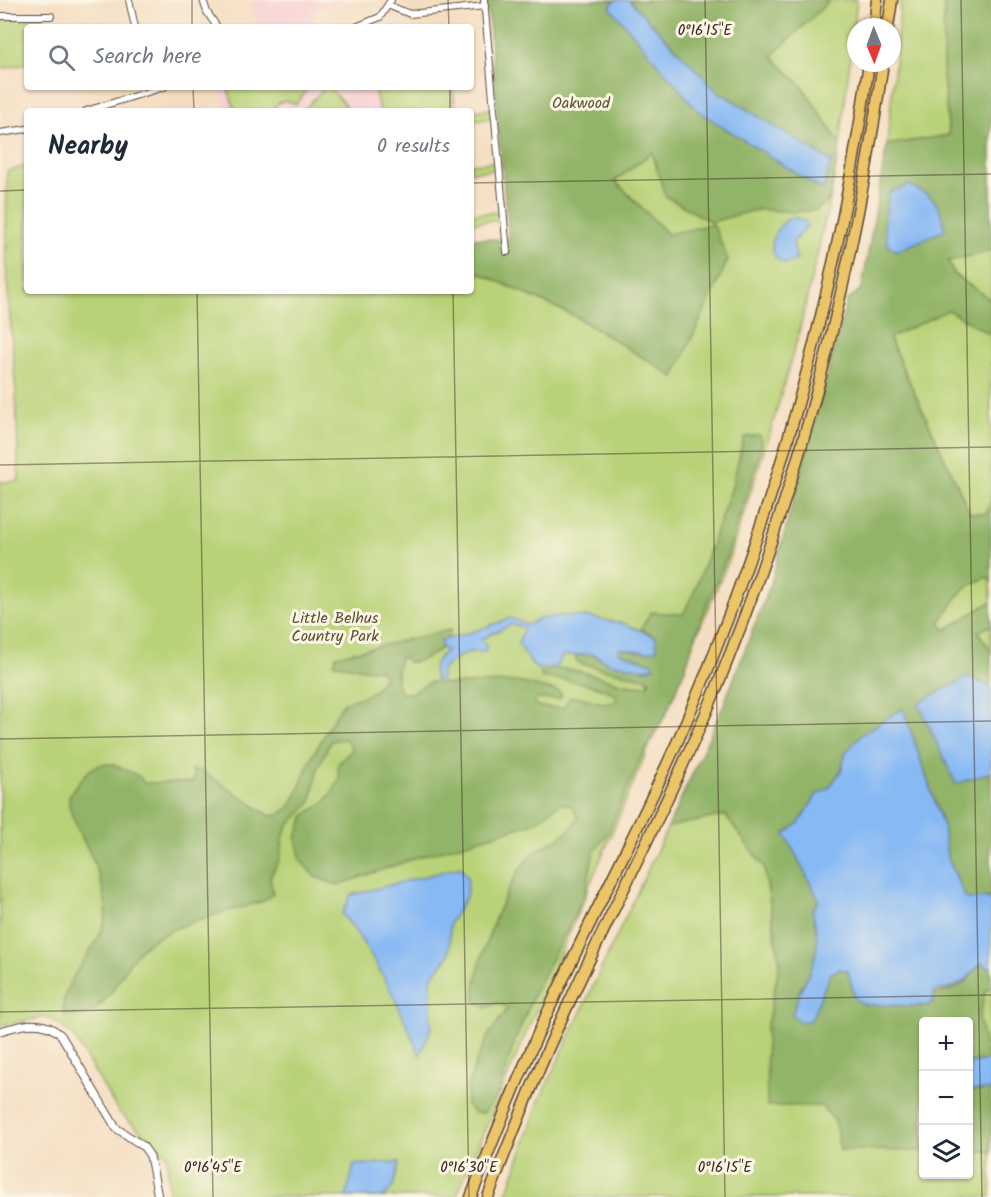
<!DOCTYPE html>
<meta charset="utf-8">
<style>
body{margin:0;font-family:Kalam,sans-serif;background:#f2f2f3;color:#1f2937}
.controls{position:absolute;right:18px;bottom:18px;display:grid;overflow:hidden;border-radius:6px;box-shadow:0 2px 4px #0004}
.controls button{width:54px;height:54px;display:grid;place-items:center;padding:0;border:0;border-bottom:2px solid #e0e1e3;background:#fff;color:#1f2937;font:30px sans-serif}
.compass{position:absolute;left:847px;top:18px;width:54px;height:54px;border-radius:50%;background:#fff;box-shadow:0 2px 4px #0004;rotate:179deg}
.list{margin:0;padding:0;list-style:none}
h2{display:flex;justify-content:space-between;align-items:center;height:78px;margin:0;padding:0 24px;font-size:26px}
h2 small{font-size:20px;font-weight:400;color:#747a83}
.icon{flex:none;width:33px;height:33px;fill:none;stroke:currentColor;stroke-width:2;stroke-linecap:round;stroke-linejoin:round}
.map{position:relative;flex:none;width:991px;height:1197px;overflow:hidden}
.search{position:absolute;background:#fff;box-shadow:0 2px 4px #0004;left:24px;top:24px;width:450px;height:66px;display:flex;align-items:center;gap:15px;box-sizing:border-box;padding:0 21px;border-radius:6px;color:#747a83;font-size:22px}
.panel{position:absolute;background:#fff;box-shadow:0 2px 4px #0004;left:24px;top:108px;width:450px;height:186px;border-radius:6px}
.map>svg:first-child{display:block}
.built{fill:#f7cfd2}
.green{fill:#b8d277;stroke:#7a7e4a;stroke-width:1.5}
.forest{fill:#92b468;stroke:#666f43;stroke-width:1.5}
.water{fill:#87b9f4;stroke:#617289;stroke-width:1.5}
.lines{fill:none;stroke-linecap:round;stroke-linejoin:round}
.minor-casing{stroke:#574536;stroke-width:8}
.tertiary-casing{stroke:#574536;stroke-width:9}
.motorway-casing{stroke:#574536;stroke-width:13}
.minor{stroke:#fff;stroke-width:6}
.tertiary{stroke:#fff;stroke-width:7}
.motorway{stroke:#edc569;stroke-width:10}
.ticks{fill:none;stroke:#3b2a1e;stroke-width:1.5;stroke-opacity:0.45}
.labels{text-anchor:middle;stroke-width:6;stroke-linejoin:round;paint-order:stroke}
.park-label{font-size:16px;fill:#5a5434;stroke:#fcf5e5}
.ticks-label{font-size:15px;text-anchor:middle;fill:#3b2a1e;stroke:#fcf5e5;stroke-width:6;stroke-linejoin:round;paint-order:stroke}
</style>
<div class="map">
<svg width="991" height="1197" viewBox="0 0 991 1197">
<rect width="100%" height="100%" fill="#fcf5e5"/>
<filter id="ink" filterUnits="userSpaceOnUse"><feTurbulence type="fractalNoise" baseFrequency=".0167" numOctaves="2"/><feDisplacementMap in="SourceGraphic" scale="12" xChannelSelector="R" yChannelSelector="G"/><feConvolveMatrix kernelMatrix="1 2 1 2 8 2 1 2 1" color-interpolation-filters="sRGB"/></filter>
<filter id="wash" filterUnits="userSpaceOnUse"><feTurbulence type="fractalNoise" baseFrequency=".008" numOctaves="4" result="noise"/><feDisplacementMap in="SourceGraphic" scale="24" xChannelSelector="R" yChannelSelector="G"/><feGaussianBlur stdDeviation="1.35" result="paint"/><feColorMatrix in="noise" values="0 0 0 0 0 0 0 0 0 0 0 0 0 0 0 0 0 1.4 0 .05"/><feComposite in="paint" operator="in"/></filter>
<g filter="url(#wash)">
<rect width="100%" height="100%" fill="#f4dec1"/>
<!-- built -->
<g class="built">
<polygon points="254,0 347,0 311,11 316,27 257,27 251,3"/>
<polygon points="219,87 457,87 458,111 213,111 225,107"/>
</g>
<!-- green -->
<g class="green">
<polygon points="830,0 857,0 840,144 802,86 771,56"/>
<polygon points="901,0 944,0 943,76 949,135 887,145"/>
<polygon points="42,18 47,27 27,27 27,64 0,69 0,19"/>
<path d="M227 87H309L296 104C286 99 276 100 273 111H232L234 107Z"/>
<polygon points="325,87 329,87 346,106 331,111 303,111"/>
<polygon points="373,87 453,87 455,111 380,111"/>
<polygon points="492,109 493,119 471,121 471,111"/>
<path d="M653 152 711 222C726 218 742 212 757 210 786 205 804 222 830 199L798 336 772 426 728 562 456 1197H169L167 1155 118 1111 72 1034 47 1017 0 1025V482L19 481 16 394 6 265 7 171 27 166V291H471V269L577 317 673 376 668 234 615 181Z"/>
<polygon points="495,162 496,170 471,172 471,164"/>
<polygon points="501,212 501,220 471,223 471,214"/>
<polygon points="991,251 991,300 954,274 948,261"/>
<polygon points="948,309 991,335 991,502 986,514 970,513 889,337"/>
<polygon points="986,577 991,580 991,602 945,630 939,622 964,588"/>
<polygon points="991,625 991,651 978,632"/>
<polygon points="725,815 764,867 780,963 766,1030 835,1121 923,1136 924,1174 968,1174 969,1129 991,1125 991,1197 506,1197 539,1101 668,827"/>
<polygon points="991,988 991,1061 988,1060 979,1019 985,991"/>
</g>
<!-- forest -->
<g class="forest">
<polygon points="487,0 615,0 610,7 823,189 831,161 717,91 629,0 830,0 772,56 802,86 840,144 830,199 817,210 793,212 759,209 711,222 665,196 652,152 615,181 668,234 713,224 728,260 674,377 577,317 471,269 471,238 509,240"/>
<path d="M944 0H991V251L948 261 954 275 991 300V335L948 310 889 338 970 513 986 514 991 502V580L986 577 964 588 939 622 945 630 991 602V625L978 632 991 651V687L968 677 956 783 991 772V898L966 899 947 856 943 826 903 708 846 752 841 770 828 789 817 794 799 823 785 834 819 900 816 927 818 950 813 970 801 986 792 1015 811 1020 830 974 839 969 848 971 855 999 920 1006C939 987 933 997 953 989 966 985 973 973 981 962L991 969V988L985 991 979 1019 988 1060 969 1062 968 1022H924L923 1151 840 1150 835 1121 821 1106H767L766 1030 780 963 764 867 725 815 668 827 722 709 771 583 847 301 862 288 887 145 949 135 943 76Z"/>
<path d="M759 435 762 441 759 456 727 556 703 613 685 669 666 714 640 759 608 833 594 851 585 895 536 989 515 1041 498 1093 484 1113H474L466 1105 468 1085 476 1062 488 1036 508 1008 498 1003 486 1008 475 1000C473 965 505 886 528 858 542 842 564 843 578 818L572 806 561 803 534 823 419 857 338 885 315 877 301 861 296 838 305 815 326 801 339 781 338 764 352 750 346 739 331 741 318 768 311 802 288 826 283 838 280 859 270 877 273 894 264 901C232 910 158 927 137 953 115 978 105 1025 63 1014 60 974 107 946 106 909 105 896 100 877 95 865 89 848 66 813 69 797 71 789 83 777 89 771 97 764 108 761 118 767 128 771 139 774 144 783L192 782 195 776 191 770 202 771 270 816C296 816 300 781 309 763 320 742 331 721 344 702 363 698 378 693 384 674L379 669C364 672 350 664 334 664L336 656 450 630 448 639 441 640V648C434 655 418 663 408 662L404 657 400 658C397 668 394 685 402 693H411L430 682C458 687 487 681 516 682 530 683 544 690 558 691L562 695 560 699H536L534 703 538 707 563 708 570 697C586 694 604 710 617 700L616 695C593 682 567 681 541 677V673C573 658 614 690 648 685L649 680 644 678 581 664 575 658 576 655 593 654 598 658 645 669 654 667 618 652 619 648 647 652 656 637 641 629 651 612 683 614 694 592 732 487 744 437Z"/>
<polygon points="991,1090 991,1151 969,1151 969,1091"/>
</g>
<!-- water -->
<g class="water">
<polygon points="615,0 629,0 717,91 831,161 823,190 699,112 610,7"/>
<path d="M909 185C935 198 940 201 945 230L897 251 888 246 884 227 889 193Z"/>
<path d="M793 217 805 221 807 226 793 242 797 260 786 264C761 255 774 224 793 217Z"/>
<path d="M556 616 589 617 625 624 656 637 657 649 647 652 620 648 618 652 652 663 655 667 645 669 608 663 593 654 562 656 557 666 538 670 531 663 518 643 524 628 512 624 481 639 486 644V651C480 653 477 651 471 652 461 654 448 663 441 671V680L436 681C429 665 437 661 446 650L441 648V640C467 636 487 626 511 618L527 625 539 619Z"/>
<polygon points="968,677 991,687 991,772 956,784 918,703"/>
<path d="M903 708 943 826 947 856 966 899 991 898V969L981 963C967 981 958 989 934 991V1000L929 1005 920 1006 865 1005 855 999 848 971 839 969 830 974 811 1020 801 1022 792 1015C805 966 827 966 812 910L819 900 785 834 799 823 817 794 828 789 841 771 846 752 862 734Z"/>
<path d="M461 867 468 878 466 897 450 923 449 955 431 978V1028L420 1056C399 1005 377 957 342 914L351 895Z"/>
<polygon points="988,1060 991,1061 991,1090 969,1091 969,1063"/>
<polygon points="399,1162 393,1187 384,1197 346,1197 354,1165"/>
</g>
</g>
<g filter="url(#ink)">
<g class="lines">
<defs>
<g id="minor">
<polyline points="129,0 135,27"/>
<polyline points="203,0 207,12 217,27"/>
<polyline points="484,0 507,252"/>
<polyline points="390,6 410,14 485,6"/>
<polyline points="0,16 51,16"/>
<polyline points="356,27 380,17 391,0"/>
<polyline points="86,111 164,87"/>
<polyline points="0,133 27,129"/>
</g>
<path id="tertiary" d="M0 1031C22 1025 42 1018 61 1035L116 1128 143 1146 150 1156 158 1197"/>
<g id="motorway">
<polyline points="874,27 877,0"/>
<polyline points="888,27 892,0"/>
<path d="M471 1197C498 1127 526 1058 558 990 600 900 647 813 686 722 777 510 837 291 869 63"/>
<path d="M488 1197C511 1137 535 1076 562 1018 612 909 668 804 714 694 800 485 851 286 883 63"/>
</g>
</defs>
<!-- minor casing -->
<use href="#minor" class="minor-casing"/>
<!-- tertiary casing -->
<use href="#tertiary" class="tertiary-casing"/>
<!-- motorway casing -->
<use href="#motorway" class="motorway-casing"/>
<!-- minor -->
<use href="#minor" class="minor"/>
<!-- tertiary -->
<use href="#tertiary" class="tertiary"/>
<!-- motorway -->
<use href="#motorway" class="motorway"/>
</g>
</g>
<!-- ticks -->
<path class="ticks" d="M192 0V27M448 0 449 27M705 0 725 1197M961 0 982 1197M193 87 194 111M450 87V111M471 183 991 174M0 191 27 190M197 291 213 1197M453 291 469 1197M0 465 991 447M0 739 991 721M0 1012 991 995"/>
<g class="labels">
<!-- park labels -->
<g class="park-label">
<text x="581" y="108">Oakwood</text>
<text x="335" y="623">Little Belhus<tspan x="335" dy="18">Country Park</tspan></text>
</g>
</g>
<g class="ticks-label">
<text x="705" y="35">0°16'15"E</text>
<text x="213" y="1172">0°16'45"E</text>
<text x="469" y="1172">0°16'30"E</text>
<text x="725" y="1172">0°16'15"E</text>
</g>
</svg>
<div class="controls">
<button>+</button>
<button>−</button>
<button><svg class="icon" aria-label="layers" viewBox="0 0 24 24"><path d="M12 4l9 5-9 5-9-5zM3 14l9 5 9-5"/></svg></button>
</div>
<svg class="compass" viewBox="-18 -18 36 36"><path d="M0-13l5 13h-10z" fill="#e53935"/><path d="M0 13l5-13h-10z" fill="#747a83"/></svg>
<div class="search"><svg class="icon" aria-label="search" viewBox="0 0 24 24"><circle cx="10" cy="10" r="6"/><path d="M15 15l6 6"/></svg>Search here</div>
<section class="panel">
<h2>Nearby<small>0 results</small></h2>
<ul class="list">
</ul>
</section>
</div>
